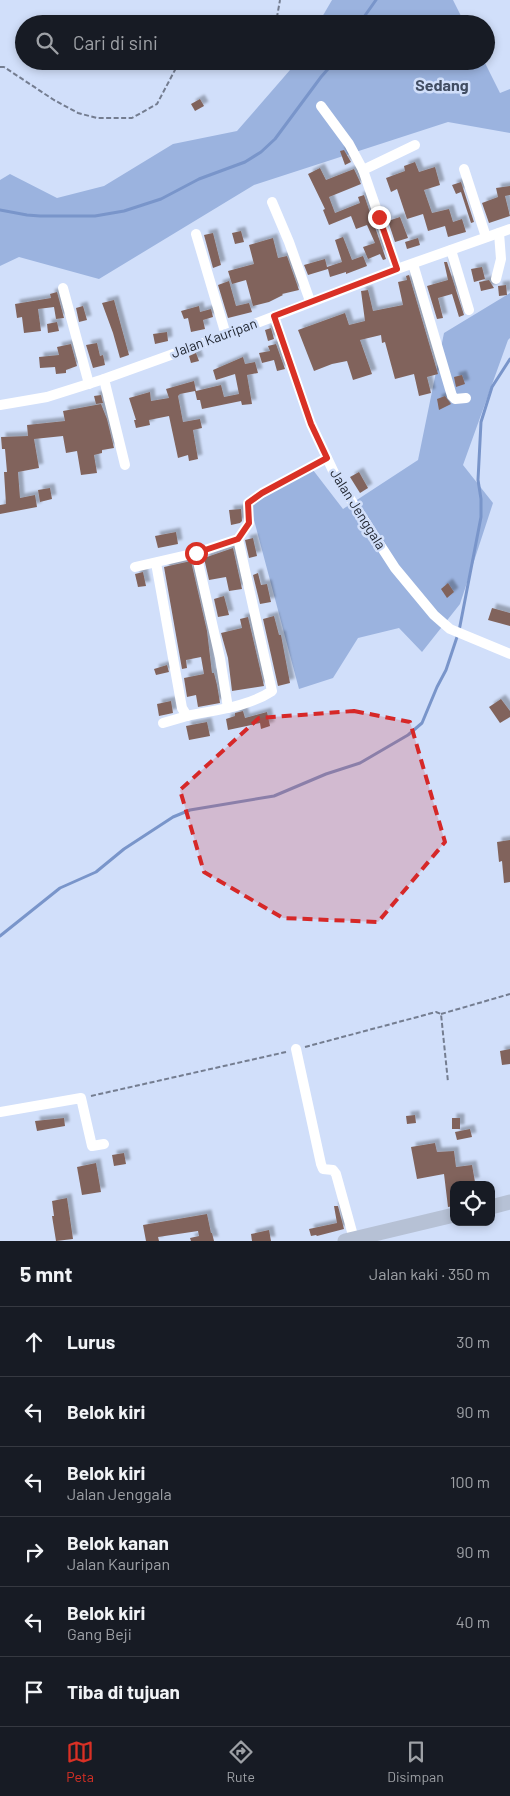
<!DOCTYPE html>
<html lang="id">
<meta charset="utf-8">
<style>
body{margin:0;font-family:Barlow,sans-serif;background:#242831;color:#f1f3f6}
.controls{position:absolute;right:15px;bottom:15px;display:grid;overflow:hidden;border-radius:10px;box-shadow:0 2px 8px #0003}
.controls button{width:45px;height:45px;display:grid;place-items:center;padding:0;border:0;border-bottom:1px solid #363941;background:#171b24;color:#f1f3f6;font:25px sans-serif}
.stop{position:absolute;width:15px;height:15px;margin:-11px;border:4px solid #d93025;border-radius:50%;background:#fff}
.stop.end{background:#d93025;border-color:#fff;box-shadow:0 1px 5px #0008}
.list{margin:0;padding:0;list-style:none}
h2{display:flex;justify-content:space-between;align-items:center;height:65px;margin:0;padding:0 20px;font-size:21px}
h2 small{font-size:16px;font-weight:400;color:#9ea1a6}
.list li{display:grid;grid-template-columns:32px 1fr auto;gap:15px;align-items:center;box-sizing:border-box;height:70px;padding:0 20px;border-top:1px solid #363941}
.list b{display:block;font-size:19px;white-space:nowrap}
.list p{margin:0;font-size:16px;white-space:nowrap;color:#9ea1a6}
.list em{font-size:16px;font-style:normal;color:#9ea1a6}
.icon{flex:none;width:28px;height:28px;fill:none;stroke:currentColor;stroke-width:2;stroke-linecap:round;stroke-linejoin:round}
.map{position:relative;flex:none;width:510px;height:1241px;overflow:hidden}
.search{position:absolute;background:#171b24;box-shadow:0 2px 8px #0003;left:15px;right:15px;top:15px;height:55px;display:flex;align-items:center;gap:12px;box-sizing:border-box;padding:0 18px;border-radius:28px;color:#9ea1a6;font-size:19px}
.sheet{height:485px;background:#171b24}
nav{display:flex;justify-content:space-around;align-items:center;box-sizing:border-box;height:70px;border-top:1px solid #363941;background:#171b24;font-size:14px;color:#9ea1a6}
nav a{display:grid;justify-items:center;gap:2px}
nav .on{color:#d93025}
.map>svg:first-child{display:block}
.green{fill:#9bb3df}
.lines{fill:none;stroke-linecap:round;stroke-linejoin:round}
.stream{stroke:#7995ca;stroke-width:3}
.building{fill:#81645c;filter:url(#shadow)}
.path{stroke:#747d90;stroke-width:2;stroke-dasharray:5 2.5;stroke-linecap:butt}
.minor{stroke:#fff;stroke-width:10}
.secondary{stroke:#b6c1d5;stroke-width:15}
.route{stroke:#d93025;stroke-width:6}
.marked{fill:#d62828;fill-opacity:0.2;stroke:#d62828;stroke-width:4;stroke-dasharray:10 6;stroke-linejoin:round}
.labels{text-anchor:middle;stroke-width:5;stroke-linejoin:round;paint-order:stroke}
.street-label{font-size:14px;fill:#1d222c;stroke:#d1dffa}
.quarter-label{font-size:16px;font-weight:bold;fill:#414d62;stroke:#d1dffa}
</style>
<div class="map">
<svg width="510" height="1241" viewBox="0 0 510 1241">
<defs>
<filter id="shadow"><feDropShadow dx="4.5" dy="-4.5" stdDeviation="1" flood-color="#0004"/></filter>
</defs>
<rect width="100%" height="100%" fill="#d1dffa"/>
<!-- green -->
<g class="green">
<polygon points="332,0 453,0 465,24 318,24"/>
<polygon points="295,61 484,61 500,93 510,89 510,133 448,122 254,185 99,279 19,257 0,266 0,180 10,174 57,198 104,186 173,144 237,131 290,70"/>
<polygon points="510,293 510,338 508,340 463,465 493,503 460,604 422,652 399,628 358,638 333,678 299,689 250,505 313,470 343,509 418,460 444,333"/>
</g>
<g class="lines">
<!-- stream -->
<g class="stream">
<polyline points="359,24 376,0"/>
<polyline points="0,210 27,215 40,216 95,216 124,211 161,199 199,179 245,162 261,152 275,139 321,77 335,61"/>
<polyline points="0,936 60,888 96,872 124,849 173,817 190,810 274,796 326,774 360,763 408,735 422,723 437,687 446,670 459,631 481,517 481,499 478,480 481,422 492,387 510,359"/>
</g>
</g>
<!-- building -->
<g class="building">
<polygon points="200,99 204,106 195,111 191,104"/>
<polygon points="344,150 351,162 345,165 340,151"/>
<polygon points="415,162 419,172 435,167 440,185 424,190 432,213 449,209 453,222 462,219 466,232 448,237 445,226 428,231 423,214 407,219 397,189 391,192 386,178 405,171 404,166"/>
<polygon points="320,168 326,180 354,169 361,184 329,197 335,213 360,203 358,197 364,195 386,259 383,260 380,254 368,259 363,247 375,243 367,225 356,229 351,216 329,225 323,210 325,209 308,174"/>
<polygon points="461,182 474,222 471,223 461,192 456,194 452,185"/>
<polygon points="510,186 510,195 505,196 510,216 489,223 482,203 498,197 496,188"/>
<polygon points="400,217 408,238 395,242 388,221"/>
<polygon points="241,231 244,242 235,244 232,233"/>
<polygon points="213,233 221,265 213,268 204,235"/>
<polygon points="343,237 352,260 363,256 367,266 346,274 346,272 330,277 328,269 308,275 304,265 325,259 327,267 342,262 335,240"/>
<polygon points="273,238 278,258 287,256 299,290 282,294 283,295 269,302 253,306 246,280 232,284 228,271 254,264 249,245"/>
<polygon points="418,238 420,245 407,249 405,242"/>
<polygon points="444,262 447,262 464,315 459,317 452,294 438,298 443,318 437,319 427,286 448,280"/>
<polygon points="482,267 485,279 474,282 471,269"/>
<polygon points="409,275 438,374 427,377 431,393 419,396 414,374 395,379 385,342 382,343 381,335 360,340 372,374 353,380 347,361 332,364 314,371 298,330 345,313 349,325 365,321 361,291 368,290 373,311 403,305 398,282 407,280 406,276"/>
<polygon points="489,280 494,288 481,291 479,282"/>
<polygon points="229,281 236,306 249,303 252,312 228,318 218,285"/>
<polygon points="506,285 507,295 499,296 498,286"/>
<polygon points="57,292 64,318 56,319 54,307 38,309 41,331 24,333 22,317 17,318 15,304 51,298 50,294"/>
<polygon points="114,300 129,355 120,358 113,333 102,303"/>
<polygon points="83,306 87,320 79,322 76,308"/>
<polygon points="199,306 200,312 211,309 213,317 203,320 205,329 191,332 188,318 184,319 181,311"/>
<polygon points="57,322 59,331 48,333 47,324"/>
<polygon points="271,328 274,339 268,341 265,330"/>
<polygon points="167,332 168,341 155,344 153,334"/>
<polygon points="97,343 100,356 103,355 105,365 93,368 86,345"/>
<polygon points="71,344 77,366 66,370 66,373 56,374 55,367 40,368 39,357 59,355 57,347"/>
<polygon points="276,344 285,369 277,371 274,360 262,363 259,353 270,351 268,346"/>
<polygon points="196,353 199,361 191,363 189,356"/>
<polygon points="243,357 245,364 255,362 258,373 247,375 252,404 242,405 241,401 202,409 200,400 197,400 195,391 180,394 178,396 183,422 200,419 202,428 193,430 198,459 189,461 188,455 178,458 169,416 149,420 150,425 136,428 134,420 136,420 129,398 150,392 151,401 169,398 166,389 194,381 196,391 221,385 224,397 239,394 235,374 216,380 213,370"/>
<polygon points="462,375 465,384 456,387 454,377"/>
<polygon points="101,395 103,403 96,404 94,396"/>
<polygon points="445,396 451,404 439,410 437,399"/>
<polygon points="101,404 107,419 114,448 102,450 102,453 94,455 97,473 81,475 77,451 66,453 63,436 34,439 39,468 18,472 20,498 35,495 37,507 0,514 0,505 6,504 4,472 7,472 5,449 2,449 1,437 28,436 27,425 65,421 63,411"/>
<polygon points="359,472 368,488 360,493 350,477"/>
<polygon points="50,488 52,499 40,502 38,490"/>
<polygon points="241,509 242,521 240,523 231,525 229,510"/>
<polygon points="176,532 178,544 158,548 155,536"/>
<polygon points="253,538 257,556 249,558 245,540"/>
<polygon points="233,548 242,589 229,591 226,577 209,580 204,558"/>
<polygon points="191,561 207,631 212,673 214,673 217,685 220,703 198,707 196,695 187,697 184,678 204,674 201,657 186,660 187,668 182,669 164,567"/>
<polygon points="143,572 146,586 138,587 135,574"/>
<polygon points="258,573 261,585 267,584 271,602 260,604 253,575"/>
<polygon points="448,583 454,592 447,598 441,589"/>
<polygon points="224,596 229,615 218,617 214,599"/>
<polygon points="492,608 510,613 510,626 488,620"/>
<polygon points="274,616 279,635 281,635 290,683 278,686 263,619"/>
<polygon points="248,617 264,686 232,691 228,658 221,633 242,628 240,619"/>
<polygon points="167,665 169,672 156,675 154,669"/>
<polygon points="501,699 510,711 510,717 500,723 489,707"/>
<polygon points="171,701 173,713 159,716 157,704"/>
<polygon points="243,711 245,718 267,712 270,726 261,729 260,723 228,730 226,719 235,716 235,713"/>
<polygon points="207,722 210,736 189,740 186,726"/>
<polygon points="510,840 510,882 504,883 502,861 499,862 497,842"/>
<polygon points="510,1049 510,1064 502,1065 500,1051"/>
<polygon points="415,1115 416,1123 407,1124 406,1116"/>
<polygon points="64,1118 65,1126 37,1131 35,1121"/>
<rect x="452" y="1118" width="8" height="11"/>
<polygon points="470,1129 472,1137 457,1140 455,1132"/>
<polygon points="435,1143 437,1152 454,1151 456,1167 472,1165 475,1182 454,1185 454,1206 448,1207 444,1174 417,1179 411,1147"/>
<polygon points="124,1153 126,1164 114,1166 112,1155"/>
<polygon points="96,1163 101,1192 82,1195 77,1167"/>
<polygon points="67,1198 73,1239 56,1241 52,1216 54,1216 52,1201"/>
<polygon points="334,1206 338,1206 344,1229 317,1236 316,1235 311,1236 309,1229 337,1223"/>
<polygon points="207,1214 211,1233 212,1233 214,1241 191,1241 190,1238 199,1236 198,1231 158,1237 159,1241 146,1241 143,1225"/>
<polygon points="269,1230 271,1241 252,1241 251,1234"/>
</g>
<g class="lines">
<!-- path -->
<g class="path">
<polyline points="272,24 277,17 280,0"/>
<polyline points="0,67 4,67 54,100 78,113 97,118 132,118 157,104 176,68 187,61"/>
<polyline points="441,1014 510,994"/>
<polyline points="305,1047 436,1012 441,1014 448,1082"/>
<polyline points="91,1096 286,1052"/>
</g>
<!-- minor -->
<g class="minor">
<polyline points="321,106 349,144 363,170 397,269"/>
<polyline points="464,169 486,237"/>
<polyline points="363,170 415,145"/>
<polyline points="272,202 289,242 310,301"/>
<polyline points="196,234 226,335"/>
<polyline points="451,250 469,310"/>
<polyline points="413,264 452,396 455,399 466,398"/>
<polyline points="496,279 501,259 499,233"/>
<polyline points="63,288 89,384"/>
<polyline points="274,316 311,424 336,477 395,568 434,615 450,629 510,654"/>
<polyline points="104,379 125,465"/>
<polyline points="0,405 47,397 104,379 226,335 397,269 510,229"/>
<polyline points="196,553 220,658 228,708"/>
<path d="M156 563 182 708 187 716C215 710 248 707 272 691L238 539"/>
<polyline points="135,567 196,553 238,539 249,523 248,503 262,493 327,458"/>
<polyline points="163,723 187,716"/>
<polyline points="296,1049 321,1164 323,1169 333,1170 336,1174 354,1239"/>
<polyline points="0,1112 81,1098 92,1146 104,1144"/>
</g>
<!-- secondary -->
<g class="secondary">
<polyline points="491,1207 510,1202"/>
<polyline points="345,1241 454,1215"/>
</g>
</g>
<g class="lines">
<!-- route -->
<polyline class="route" points="196,553 238,539 249,523 248,503 262,493 327,458 311,424 274,316 397,269 379,217"/>
</g>
<!-- marked area -->
<path class="marked" d="M354 711 410 722 445 842 378 922 283 918 204 872 180 790 259 718Z"/>
<g class="labels">
<!-- street labels -->
<g class="street-label">
<text transform="translate(214 338) rotate(-20)" y="5">Jalan Kauripan</text>
<text transform="translate(358 509) rotate(58)" y="5">Jalan Jenggala</text>
</g>
<!-- quarter labels -->
<g class="quarter-label">
<text x="442" y="91">Sedang</text>
</g>
</g>
</svg>
<div class="controls">
<button><svg class="icon" aria-label="locate" viewBox="0 0 24 24"><circle cx="12" cy="12" r="6"/><path d="M12 2v4M12 18v4M2 12h4M18 12h4"/></svg></button>
</div>
<div class="stop" style="left:196px;top:553px"></div>
<div class="stop end" style="left:379px;top:217px"></div>
<div class="search"><svg class="icon" aria-label="search" viewBox="0 0 24 24"><circle cx="10" cy="10" r="6"/><path d="M15 15l6 6"/></svg>Cari di sini</div>
</div>
<section class="sheet">
<h2>5 mnt<small>Jalan kaki · 350 m</small></h2>
<ul class="list">
<li><svg class="icon" aria-label="ahead" viewBox="0 0 24 24"><path d="M12 20V5M6 11l6-6 6 6"/></svg><div><b>Lurus</b></div><em>30 m</em></li>
<li><svg class="icon" aria-label="left" viewBox="0 0 24 24"><path d="M17 20v-9H6M10 6l-5 5 5 5"/></svg><div><b>Belok kiri</b></div><em>90 m</em></li>
<li><svg class="icon" aria-label="left" viewBox="0 0 24 24"><path d="M17 20v-9H6M10 6l-5 5 5 5"/></svg><div><b>Belok kiri</b><p>Jalan Jenggala</p></div><em>100 m</em></li>
<li><svg class="icon" aria-label="right" viewBox="0 0 24 24"><path d="M7 20v-9h11M14 6l5 5-5 5"/></svg><div><b>Belok kanan</b><p>Jalan Kauripan</p></div><em>90 m</em></li>
<li><svg class="icon" aria-label="left" viewBox="0 0 24 24"><path d="M17 20v-9H6M10 6l-5 5 5 5"/></svg><div><b>Belok kiri</b><p>Gang Beji</p></div><em>40 m</em></li>
<li><svg class="icon" aria-label="arrive" viewBox="0 0 24 24"><path d="M6 21V4h12l-3 4 3 4H6"/></svg><div><b>Tiba di tujuan</b></div></li>
</ul>
</section>
<nav>
<a class="on"><svg class="icon" aria-label="map" viewBox="0 0 24 24"><path d="M3 6l6-2 6 2 6-2v14l-6 2-6-2-6 2zM9 4v14M15 6v14"/></svg>Peta</a>
<a><svg class="icon" aria-label="directions" viewBox="0 0 24 24"><path d="M12 3l9 9-9 9-9-9zM9 14v-3h6M13 9l2 2-2 2"/></svg>Rute</a>
<a><svg class="icon" aria-label="saved" viewBox="0 0 24 24"><path d="M7 4h10v16l-5-4-5 4z"/></svg>Disimpan</a>
</nav>
